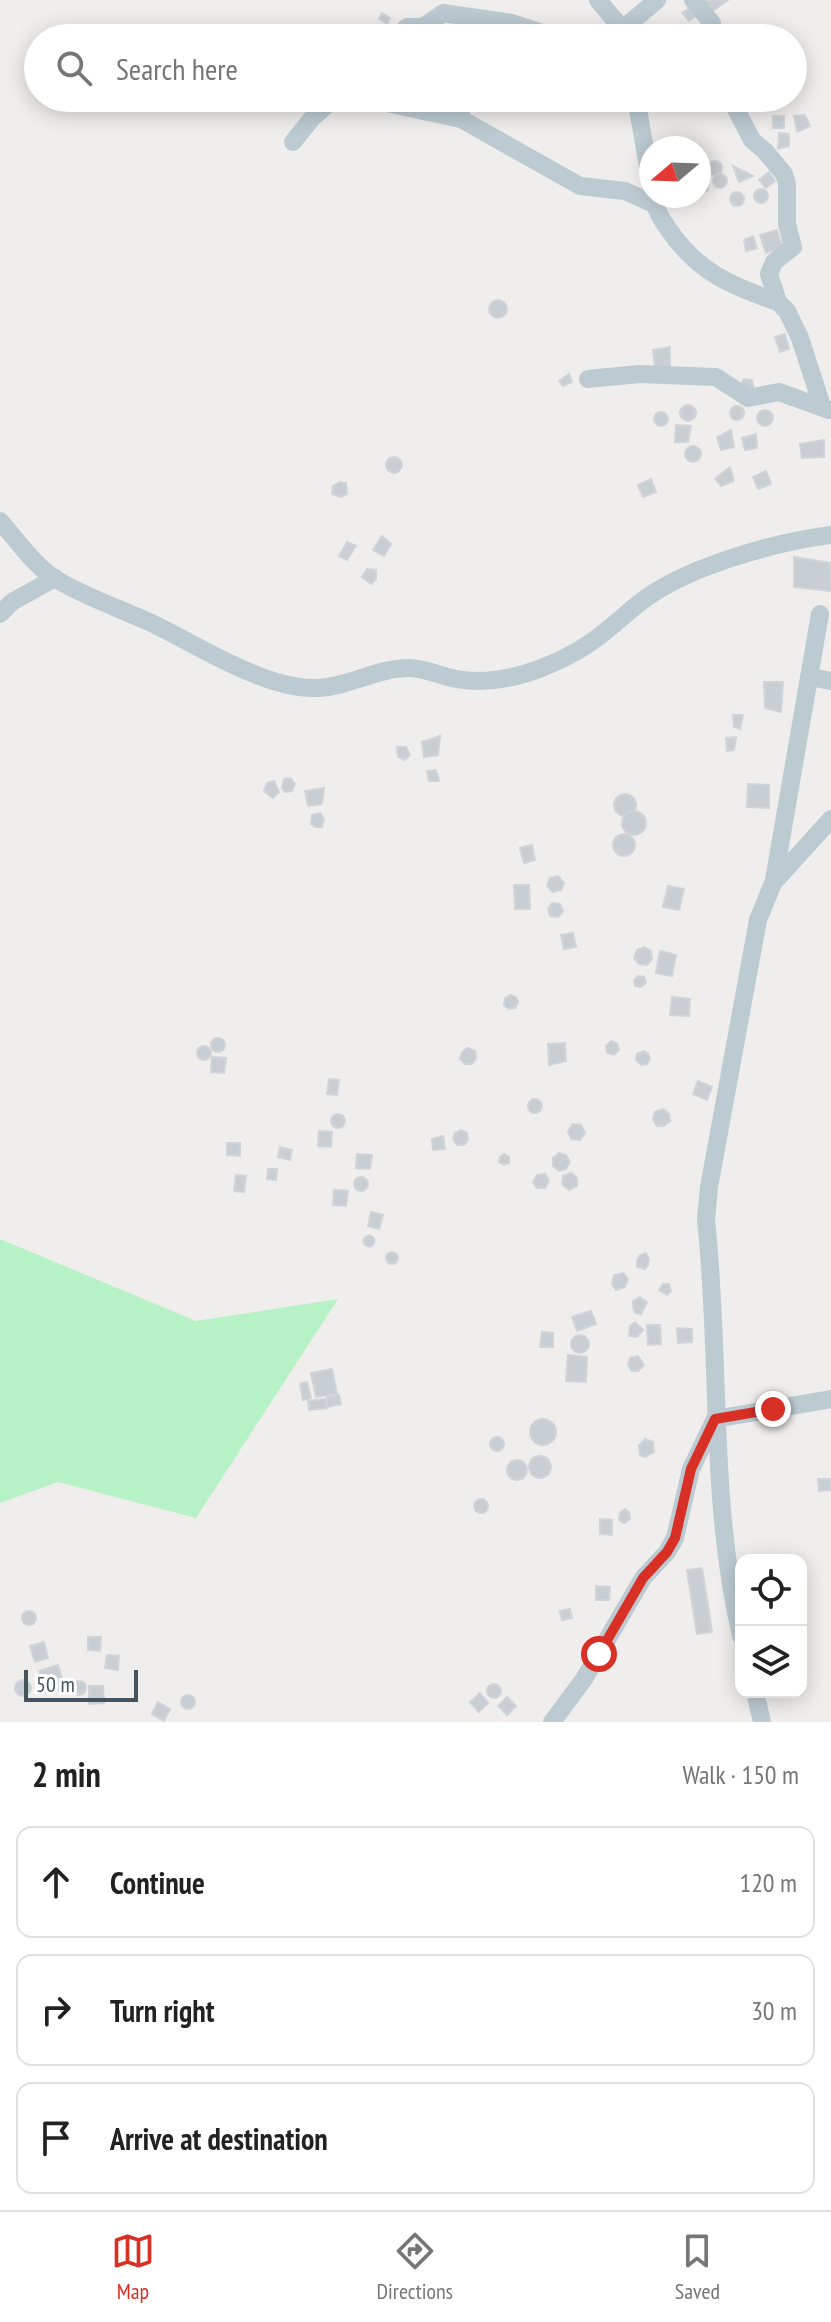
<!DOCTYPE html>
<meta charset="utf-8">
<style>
body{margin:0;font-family:"PT Sans Narrow",sans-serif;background:#f6f6f6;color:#222}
.controls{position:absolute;right:24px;bottom:24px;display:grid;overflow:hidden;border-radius:16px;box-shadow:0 4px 20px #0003}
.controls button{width:72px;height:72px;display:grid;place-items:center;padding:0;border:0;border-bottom:2px solid #e0e0e0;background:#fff;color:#222;font:40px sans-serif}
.compass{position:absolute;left:639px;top:136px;width:72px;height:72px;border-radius:50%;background:#fff;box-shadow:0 4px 20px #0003;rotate:251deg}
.scale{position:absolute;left:24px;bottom:20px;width:114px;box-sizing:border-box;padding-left:8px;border:4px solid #44545c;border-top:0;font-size:22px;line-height:28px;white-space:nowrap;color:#44545c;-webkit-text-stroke:6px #fff;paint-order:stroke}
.stop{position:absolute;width:24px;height:24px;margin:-18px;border:6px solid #d93025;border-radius:50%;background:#fff}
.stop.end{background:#d93025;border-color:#fff;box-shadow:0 2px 8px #0008}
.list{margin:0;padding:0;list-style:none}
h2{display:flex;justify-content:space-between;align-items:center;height:104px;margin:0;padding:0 32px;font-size:34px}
h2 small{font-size:26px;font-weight:400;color:#767676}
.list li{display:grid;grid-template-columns:52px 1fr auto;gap:24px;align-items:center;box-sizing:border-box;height:112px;margin:0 16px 16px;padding:0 16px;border:2px solid #e0e0e0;border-radius:16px}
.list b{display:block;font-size:30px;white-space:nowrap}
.list em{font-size:26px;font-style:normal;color:#767676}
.icon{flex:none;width:44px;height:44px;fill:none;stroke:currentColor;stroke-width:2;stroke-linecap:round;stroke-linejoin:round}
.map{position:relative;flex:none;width:831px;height:1722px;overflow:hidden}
.search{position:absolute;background:#fff;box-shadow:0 4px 20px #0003;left:24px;right:24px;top:24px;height:88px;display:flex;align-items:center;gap:20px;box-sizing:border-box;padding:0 28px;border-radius:44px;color:#767676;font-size:30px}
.sheet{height:488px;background:#fff}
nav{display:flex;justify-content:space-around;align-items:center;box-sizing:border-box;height:112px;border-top:2px solid #e0e0e0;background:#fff;font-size:22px;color:#767676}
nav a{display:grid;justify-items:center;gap:4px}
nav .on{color:#d93025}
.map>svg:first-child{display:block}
.green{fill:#b7f2c6}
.building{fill:#c9ced2;stroke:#d0d4d9;stroke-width:2}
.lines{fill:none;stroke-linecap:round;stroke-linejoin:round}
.street{stroke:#bccad1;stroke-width:18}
.route{stroke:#d93025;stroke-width:10}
</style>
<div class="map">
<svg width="831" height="1722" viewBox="0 0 831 1722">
<rect width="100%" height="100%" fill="#f0eded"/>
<!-- green -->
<polygon class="green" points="0,1239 196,1321 338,1299 196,1518 58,1482 0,1503"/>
<!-- building -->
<g class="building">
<polygon points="702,0 728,0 711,12"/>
<polygon points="692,6 698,14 689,21 682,13"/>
<polygon points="382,13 390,18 387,24 379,19"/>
<polygon points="805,115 810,126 797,132 794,116"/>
<rect x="773" y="116" width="11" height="12"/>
<polygon points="779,133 789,134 789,146 778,149"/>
<circle cx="715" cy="168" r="7"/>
<polygon points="733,166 753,176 739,182"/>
<polygon points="769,172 775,181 766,188 759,180"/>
<circle cx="720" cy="181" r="7"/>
<polygon points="706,180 708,190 699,194 699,182"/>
<circle cx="761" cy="196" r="7"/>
<circle cx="737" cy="199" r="7"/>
<polygon points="777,230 782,247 766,253 760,235"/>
<polygon points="753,236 757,248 746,251 744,240"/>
<circle cx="498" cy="309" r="9"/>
<polygon points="785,334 789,349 780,352 775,337"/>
<polygon points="670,347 670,366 655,369 653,350"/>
<polygon points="569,374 572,382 563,386 559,381"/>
<polygon points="744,379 752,380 754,390 739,388"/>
<circle cx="688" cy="413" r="8"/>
<circle cx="737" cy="413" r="7"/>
<circle cx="765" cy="418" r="8"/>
<circle cx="661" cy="419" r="7"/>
<polygon points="676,425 691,426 688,442 675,442"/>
<polygon points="731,430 734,447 721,450 717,437"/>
<polygon points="756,434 757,448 745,450 742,438"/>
<polygon points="824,440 824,457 802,458 800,444"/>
<circle cx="693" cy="454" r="8"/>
<circle cx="394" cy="465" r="8"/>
<polygon points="730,467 734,481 721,486 715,479"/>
<polygon points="766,471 771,484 758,489 753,477"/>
<polygon points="651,479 656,492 643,497 638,485"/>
<polygon points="340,482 346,483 347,494 341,497 332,494 333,486"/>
<polygon points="382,536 391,544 384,556 373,550"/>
<polygon points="347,542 356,546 347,560 339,556"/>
<polygon points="794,557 831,563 831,591 794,587"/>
<polygon points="367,569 376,570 376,579 371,584 362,577"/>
<polygon points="764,682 783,682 781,712 765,708"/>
<polygon points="733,715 743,715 740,729 734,727"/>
<polygon points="440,736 438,755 424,757 422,742"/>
<polygon points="736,737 734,750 727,751 726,738"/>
<polygon points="397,747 406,747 410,755 405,760 398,757"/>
<polygon points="436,770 439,781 429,781 427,771"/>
<polygon points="290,778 295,784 292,791 285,792 282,788 284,779"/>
<polygon points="274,781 279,792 273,798 264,791 267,783"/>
<polygon points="748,784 769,785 769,808 747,807"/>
<polygon points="324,788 322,804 308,806 305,791"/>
<circle cx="625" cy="805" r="11"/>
<circle cx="634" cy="823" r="12"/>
<polygon points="320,813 324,819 322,827 315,827 311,824 312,815"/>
<circle cx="624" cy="845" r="11"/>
<polygon points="532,845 535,860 524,863 520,848"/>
<polygon points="558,876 564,883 561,890 553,892 547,886 550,878"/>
<polygon points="514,885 529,885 530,909 515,909"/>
<polygon points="668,886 684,889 679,910 663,907"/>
<polygon points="552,903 560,904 563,911 558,917 550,916 548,909"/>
<polygon points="573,933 576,947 564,949 561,935"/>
<polygon points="644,947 651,951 652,959 647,965 639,964 634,958 637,950"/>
<polygon points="660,951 676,955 672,976 656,973"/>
<polygon points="638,976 644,977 646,983 641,987 635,986 634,980"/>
<polygon points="510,995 516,997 518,1002 515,1008 509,1009 504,1005 505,998"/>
<polygon points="672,997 690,999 689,1016 670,1015"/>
<circle cx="218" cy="1045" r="7"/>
<polygon points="611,1041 617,1043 619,1050 614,1055 607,1053 606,1046"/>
<polygon points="565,1043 566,1061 549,1065 548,1044"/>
<circle cx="204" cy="1053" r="7"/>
<polygon points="468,1048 475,1051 476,1058 472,1064 465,1064 460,1059 462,1052"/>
<polygon points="643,1051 648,1053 650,1059 647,1064 641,1065 636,1060 637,1054"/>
<polygon points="212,1057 226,1058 224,1073 211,1072"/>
<polygon points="329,1079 339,1080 337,1095 327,1094"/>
<polygon points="698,1081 712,1087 707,1100 693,1094"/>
<circle cx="535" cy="1106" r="7"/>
<polygon points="663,1109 669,1114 670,1121 664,1126 657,1126 653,1119 655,1112"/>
<circle cx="338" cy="1121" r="7"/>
<polygon points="573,1124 581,1125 585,1133 580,1140 571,1139 568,1131"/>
<polygon points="461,1130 467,1133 468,1140 464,1145 457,1145 453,1139 455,1133"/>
<polygon points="319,1131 332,1132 331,1147 318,1146"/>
<polygon points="443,1136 445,1149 433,1150 432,1139"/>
<polygon points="227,1143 240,1143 240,1156 227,1155"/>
<polygon points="280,1147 292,1150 290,1160 278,1157"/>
<polygon points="559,1153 566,1155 570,1162 566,1169 559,1171 553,1166 553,1158"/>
<polygon points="357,1154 372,1155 370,1169 356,1168"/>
<polygon points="504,1154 509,1157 509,1163 504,1165 499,1162 500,1157"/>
<polygon points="268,1169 277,1169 276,1180 267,1179"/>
<polygon points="571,1173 577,1178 577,1186 569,1190 562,1184 563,1176"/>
<polygon points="545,1174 549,1181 545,1188 537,1188 533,1182 537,1175"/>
<polygon points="236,1175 246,1176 244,1192 234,1191"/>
<circle cx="361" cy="1184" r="7"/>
<polygon points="334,1190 348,1191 346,1206 333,1205"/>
<polygon points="371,1212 383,1215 379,1229 368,1226"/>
<circle cx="369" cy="1241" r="5.5"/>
<circle cx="392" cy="1258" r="6"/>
<polygon points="646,1253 649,1259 648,1265 645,1269 637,1267 637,1261 640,1255"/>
<polygon points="623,1273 628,1279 625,1287 616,1290 612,1284 614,1275"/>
<polygon points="663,1284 669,1284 671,1291 667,1295 659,1290"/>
<polygon points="640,1297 647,1302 641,1314 635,1313 633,1307 633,1301"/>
<polygon points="591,1311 596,1324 577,1331 572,1317"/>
<polygon points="635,1322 643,1330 637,1337 629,1336 630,1326"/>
<polygon points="647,1325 660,1325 661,1344 648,1345"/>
<polygon points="677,1328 692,1329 692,1342 678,1343"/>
<polygon points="542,1332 553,1333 553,1347 540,1347"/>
<circle cx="580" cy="1344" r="9"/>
<polygon points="568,1355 587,1357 586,1382 566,1381"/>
<polygon points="638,1356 644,1365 638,1371 632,1371 628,1365 630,1358"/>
<polygon points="332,1369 337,1394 316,1397 311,1373"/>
<polygon points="307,1382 311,1398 303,1400 300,1384"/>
<polygon points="339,1395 341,1404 328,1407 327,1397"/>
<polygon points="326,1399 327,1408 309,1410 308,1401"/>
<circle cx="543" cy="1432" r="13"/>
<circle cx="497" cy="1444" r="7"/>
<polygon points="645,1439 653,1442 654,1452 645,1457 640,1455 639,1445"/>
<circle cx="540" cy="1467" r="11"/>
<circle cx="517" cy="1470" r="10"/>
<polygon points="818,1479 831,1479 831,1490 819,1491"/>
<circle cx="481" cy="1506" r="7"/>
<polygon points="625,1509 629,1512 630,1519 624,1523 619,1520 620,1513"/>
<polygon points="600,1519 612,1520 612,1535 600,1534"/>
<polygon points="702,1568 712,1632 697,1634 687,1570"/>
<polygon points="596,1586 610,1587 609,1600 596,1600"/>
<polygon points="570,1609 572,1618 562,1620 560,1611"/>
<circle cx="29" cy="1618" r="7"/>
<polygon points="88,1637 101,1637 100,1651 88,1650"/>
<polygon points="44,1642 48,1658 35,1662 30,1646"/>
<polygon points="107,1655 119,1656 118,1670 105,1668"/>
<polygon points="58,1665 65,1688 46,1693 39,1671"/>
<circle cx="23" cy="1688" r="8"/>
<circle cx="79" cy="1688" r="7"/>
<circle cx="494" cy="1691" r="7"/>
<polygon points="89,1686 103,1686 104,1703 89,1704"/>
<polygon points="480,1693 488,1703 479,1712 470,1702"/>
<circle cx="188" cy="1702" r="7"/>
<polygon points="507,1697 516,1706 507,1715 498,1706"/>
<polygon points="158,1702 170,1709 164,1721 152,1714"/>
</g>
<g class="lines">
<!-- street -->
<g class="street">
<polyline points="598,0 623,30 624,38"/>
<polyline points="693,0 712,23 714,38"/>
<polyline points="401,38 403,31 407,27 423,27 443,13 512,23 557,38"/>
<polyline points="612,38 657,0"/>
<polyline points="363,98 461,119 580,186 625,191 654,204"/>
<polyline points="460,98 461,119"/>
<polyline points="636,98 651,183"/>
<polyline points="730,98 752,140 765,151 784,174 787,184 787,224 793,247 774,262 769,274 778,302 787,311 800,338 822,406"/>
<polyline points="293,142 313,117 335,98"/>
<path d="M653 196C654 208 662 220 669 230 698 272 731 286 778 302"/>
<polyline points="588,379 639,374 716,377 748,398 779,392 829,410"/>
<path d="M0 521C17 540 33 564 54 578 81 595 118 608 147 621 195 643 261 688 314 688 347 688 376 668 409 668 424 668 441 676 456 679 484 684 512 679 539 669 563 660 587 647 607 630 621 619 634 606 649 596 694 565 776 542 831 535"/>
<polyline points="0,614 12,602 55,578"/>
<polyline points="809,677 831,681"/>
<polyline points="774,880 820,614"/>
<path d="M741 1636C709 1499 721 1358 706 1220L709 1187 758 920 773 883 831 819"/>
<polyline points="755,1692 762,1722"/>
<polyline points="552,1722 584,1679 643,1578 667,1552 675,1538 691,1469 715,1419 831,1399"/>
</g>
</g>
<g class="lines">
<!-- route -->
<polyline class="route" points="599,1654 643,1578 667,1552 675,1538 691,1469 715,1419 773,1409"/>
</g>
</svg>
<div class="controls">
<button><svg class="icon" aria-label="locate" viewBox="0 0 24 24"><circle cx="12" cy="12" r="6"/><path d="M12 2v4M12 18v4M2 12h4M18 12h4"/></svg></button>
<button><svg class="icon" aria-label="layers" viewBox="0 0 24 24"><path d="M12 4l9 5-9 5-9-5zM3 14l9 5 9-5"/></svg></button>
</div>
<svg class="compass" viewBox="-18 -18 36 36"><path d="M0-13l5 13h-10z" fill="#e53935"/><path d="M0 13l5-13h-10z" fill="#767676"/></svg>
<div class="scale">50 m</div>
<div class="stop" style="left:599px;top:1654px"></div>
<div class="stop end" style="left:773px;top:1409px"></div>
<div class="search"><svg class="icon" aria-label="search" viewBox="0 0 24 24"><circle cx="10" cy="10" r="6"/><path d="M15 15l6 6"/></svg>Search here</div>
</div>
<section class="sheet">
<h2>2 min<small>Walk · 150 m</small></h2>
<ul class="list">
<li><svg class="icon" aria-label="ahead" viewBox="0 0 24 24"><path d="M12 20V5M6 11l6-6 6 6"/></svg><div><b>Continue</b></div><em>120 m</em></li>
<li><svg class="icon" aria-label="right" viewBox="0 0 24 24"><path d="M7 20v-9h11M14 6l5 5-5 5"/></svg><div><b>Turn right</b></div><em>30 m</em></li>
<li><svg class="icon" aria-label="arrive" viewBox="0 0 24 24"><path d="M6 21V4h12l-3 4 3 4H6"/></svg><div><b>Arrive at destination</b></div></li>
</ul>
</section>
<nav>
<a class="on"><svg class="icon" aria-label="map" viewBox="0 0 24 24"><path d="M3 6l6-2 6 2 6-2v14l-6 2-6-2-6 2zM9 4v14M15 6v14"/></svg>Map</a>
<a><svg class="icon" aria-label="directions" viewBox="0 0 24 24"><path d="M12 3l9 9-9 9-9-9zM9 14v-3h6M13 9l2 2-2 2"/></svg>Directions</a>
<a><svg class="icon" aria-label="saved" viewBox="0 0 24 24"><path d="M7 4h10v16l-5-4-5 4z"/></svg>Saved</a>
</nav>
